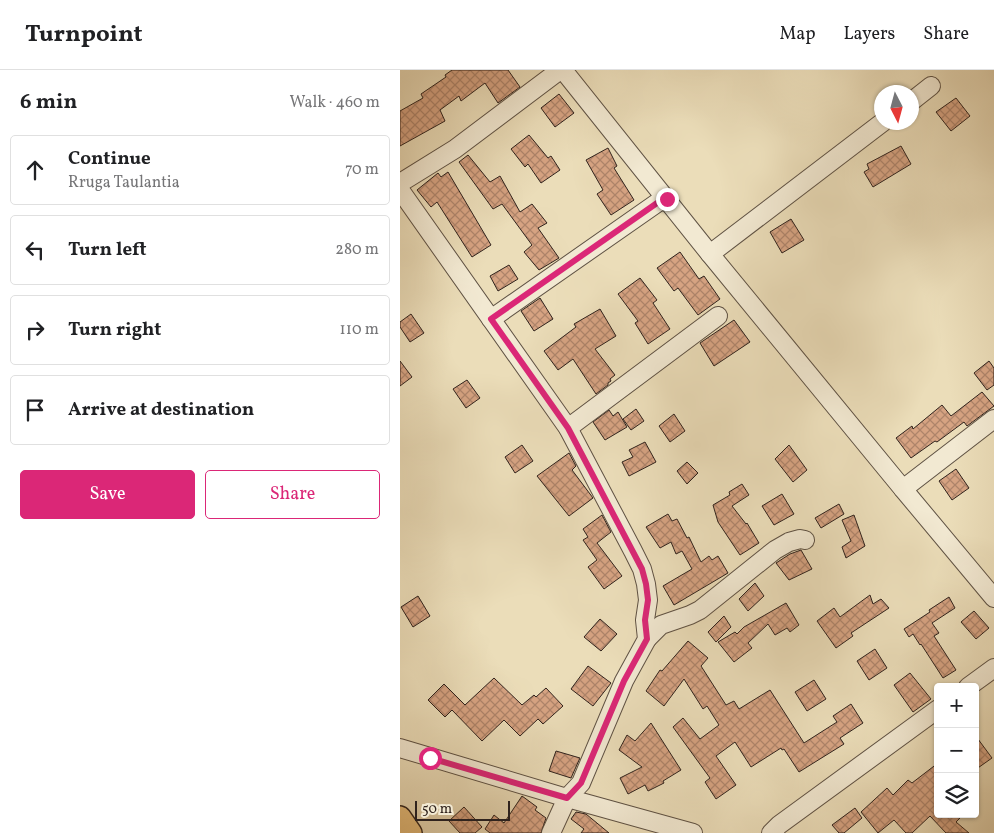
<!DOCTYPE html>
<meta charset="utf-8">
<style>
body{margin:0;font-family:Vollkorn,serif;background:#f6f6f6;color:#202124}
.controls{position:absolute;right:15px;bottom:15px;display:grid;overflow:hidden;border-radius:5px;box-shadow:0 1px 4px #0004}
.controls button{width:45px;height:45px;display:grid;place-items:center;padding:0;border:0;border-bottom:1px solid #e0e0e0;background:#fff;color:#202124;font:25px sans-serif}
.compass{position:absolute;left:474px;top:15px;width:45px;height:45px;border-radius:50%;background:#fff;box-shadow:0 1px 4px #0004;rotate:174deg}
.scale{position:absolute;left:15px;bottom:12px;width:95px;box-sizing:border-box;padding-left:5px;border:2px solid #30231d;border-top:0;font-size:14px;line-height:18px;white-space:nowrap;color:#30231d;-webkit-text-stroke:4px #f2e9d2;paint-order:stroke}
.stop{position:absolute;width:15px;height:15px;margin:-11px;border:4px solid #db2777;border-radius:50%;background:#fff}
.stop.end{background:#db2777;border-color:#fff;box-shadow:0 1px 5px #0008}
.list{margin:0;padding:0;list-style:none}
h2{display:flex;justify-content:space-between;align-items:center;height:65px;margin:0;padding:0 20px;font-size:21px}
h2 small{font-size:16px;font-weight:400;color:#757577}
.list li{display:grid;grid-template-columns:32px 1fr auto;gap:15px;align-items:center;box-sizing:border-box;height:70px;margin:0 10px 10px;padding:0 10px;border:1px solid #e0e0e0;border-radius:5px}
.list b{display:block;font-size:19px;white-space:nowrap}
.list p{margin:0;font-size:16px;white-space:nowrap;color:#757577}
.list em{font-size:16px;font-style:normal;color:#757577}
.actions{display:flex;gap:10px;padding:15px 20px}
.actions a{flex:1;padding:11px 0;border:1px solid #db2777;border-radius:5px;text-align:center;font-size:18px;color:#db2777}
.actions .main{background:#db2777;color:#fff}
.icon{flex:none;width:28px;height:28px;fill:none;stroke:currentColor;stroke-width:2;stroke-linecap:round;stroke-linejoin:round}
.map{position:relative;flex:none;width:594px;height:763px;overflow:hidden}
header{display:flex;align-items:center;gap:30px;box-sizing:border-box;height:70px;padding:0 25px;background:#fff;border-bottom:1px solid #e0e0e0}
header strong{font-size:24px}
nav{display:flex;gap:28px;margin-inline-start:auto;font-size:18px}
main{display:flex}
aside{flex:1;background:#fff}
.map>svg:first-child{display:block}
.building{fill:url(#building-cross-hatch);stroke:#30231d}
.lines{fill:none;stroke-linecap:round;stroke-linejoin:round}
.minor-casing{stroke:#5f5244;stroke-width:20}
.major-casing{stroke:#30231d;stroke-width:24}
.minor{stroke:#f2e9d2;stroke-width:18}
.major{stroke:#e6be7c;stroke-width:21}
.route{stroke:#db2777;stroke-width:6}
</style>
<header>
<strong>Turnpoint</strong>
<nav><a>Map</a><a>Layers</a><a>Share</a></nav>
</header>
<main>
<aside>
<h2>6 min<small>Walk · 460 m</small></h2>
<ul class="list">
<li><svg class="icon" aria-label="ahead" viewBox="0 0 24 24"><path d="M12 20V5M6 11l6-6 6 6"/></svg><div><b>Continue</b><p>Rruga Taulantia</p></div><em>70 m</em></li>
<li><svg class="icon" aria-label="left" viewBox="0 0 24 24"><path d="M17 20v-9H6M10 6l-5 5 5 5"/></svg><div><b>Turn left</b></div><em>280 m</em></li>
<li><svg class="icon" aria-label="right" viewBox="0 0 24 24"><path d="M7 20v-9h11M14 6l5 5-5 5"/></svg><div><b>Turn right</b></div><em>110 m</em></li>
<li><svg class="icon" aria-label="arrive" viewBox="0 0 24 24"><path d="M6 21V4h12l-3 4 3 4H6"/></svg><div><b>Arrive at destination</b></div></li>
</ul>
<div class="actions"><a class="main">Save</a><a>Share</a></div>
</aside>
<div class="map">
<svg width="594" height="763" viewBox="0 0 594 763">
<defs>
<pattern id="building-cross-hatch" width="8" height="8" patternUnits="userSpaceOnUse" patternTransform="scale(1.25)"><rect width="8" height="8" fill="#d6a382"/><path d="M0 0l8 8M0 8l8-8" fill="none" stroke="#ae846a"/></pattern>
</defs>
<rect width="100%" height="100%" fill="#ebddb9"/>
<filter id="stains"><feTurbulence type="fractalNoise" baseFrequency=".004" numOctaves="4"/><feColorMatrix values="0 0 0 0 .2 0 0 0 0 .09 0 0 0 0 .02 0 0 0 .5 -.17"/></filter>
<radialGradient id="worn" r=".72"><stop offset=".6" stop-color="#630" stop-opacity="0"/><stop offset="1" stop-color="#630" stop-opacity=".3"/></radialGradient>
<!-- building -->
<g class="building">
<polygon points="52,0 108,0 120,17 98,33 85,13 61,31 59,26 40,40 45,51 0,76 0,41 23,28 21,24 46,7 45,5"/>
<polygon points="159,24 174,43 155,57 141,38"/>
<polygon points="556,28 570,46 551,61 536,42"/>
<polygon points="129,65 148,88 151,86 160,100 141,113 128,94 125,97 111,79"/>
<polygon points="501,76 511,94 473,117 464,102 469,99 467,94"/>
<polygon points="208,78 217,96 214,98 234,130 211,145 197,124 203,120 186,90"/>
<polygon points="68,85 90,112 100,106 120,142 132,134 147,153 138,158 159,188 139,200 124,182 132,175 102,134 93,139 59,92"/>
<polygon points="48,102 91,175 72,187 37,132 31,137 17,120 38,103 41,107"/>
<polygon points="391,149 404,170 382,183 370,162"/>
<polygon points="280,182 299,209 304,206 320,229 298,245 278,218 274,221 257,198"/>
<polygon points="109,195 118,209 98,221 90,206"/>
<polygon points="240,208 257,230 253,233 270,259 248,274 235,253 238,251 218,224"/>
<polygon points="140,228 153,249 134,261 121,241"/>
<polygon points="200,239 216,266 195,279 215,305 210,309 211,311 208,313 208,315 196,324 173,289 158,300 144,281 176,257 174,254"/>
<polygon points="11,244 24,263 10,272 0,257 0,252"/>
<polygon points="334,250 350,272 314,296 300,273"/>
<polygon points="0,291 12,307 0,316"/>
<polygon points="589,291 594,298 594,315 587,320 574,303"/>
<polygon points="67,310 80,328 66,338 53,319"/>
<polygon points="582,322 594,336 567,356 564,352 537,372 535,371 511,388 496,368 512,356 513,359 542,335 551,346"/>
<polygon points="236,339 244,351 231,360 223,349"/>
<polygon points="209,340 213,346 218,342 227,357 205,370 193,352"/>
<polygon points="274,344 285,361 270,372 259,356"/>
<polygon points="245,372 256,392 229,406 222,392 233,387 229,380"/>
<polygon points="122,375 133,391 115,403 105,387"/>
<polygon points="389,375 407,400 393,412 375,389"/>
<polygon points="169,383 176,396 172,400 193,428 169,446 137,406"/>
<polygon points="287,392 298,403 287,414 277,401"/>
<polygon points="556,399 569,418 552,430 539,411"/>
<polygon points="342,414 349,425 332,436 346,454 347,453 359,473 340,485 318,452 313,435 330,425 329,422"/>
<polygon points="382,424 394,444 374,455 362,436"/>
<polygon points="439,434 444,444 421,458 415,448"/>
<polygon points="268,444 272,451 277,449 287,468 289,467 301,492 309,486 312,490 318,486 328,503 274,535 263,516 292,499 282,481 276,484 271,472 260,478 246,457"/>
<polygon points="202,445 211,462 197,473 222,506 204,519 188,497 197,490 183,470 188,467 183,459"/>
<polygon points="454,445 465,476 446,488 442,477 451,471 442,450"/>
<polygon points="401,480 412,499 389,510 376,493 390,484"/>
<polygon points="355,513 364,526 348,541 339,529"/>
<polygon points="470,525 473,534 481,529 489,538 451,563 453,566 436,578 417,551 434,538 440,547"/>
<polygon points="18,526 30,546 13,557 1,537"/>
<polygon points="549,527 555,538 532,553 539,563 534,566 556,600 543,608 521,574 520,575 513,564 509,567 504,559 530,542 529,540"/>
<polygon points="386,533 399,555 390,562 387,558 375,565 368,554 348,573 352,578 334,592 318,572 335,562 337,564 344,557"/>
<polygon points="574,541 589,558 576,569 561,552"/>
<polygon points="324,546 331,557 316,572 308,562"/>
<polygon points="200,549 217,564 201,581 184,567"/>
<polygon points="288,571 308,588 301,596 326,635 334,631 339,639 370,620 404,673 437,652 433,646 451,634 463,653 440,668 444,674 399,702 384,679 382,680 381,678 351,697 335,672 316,686 336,715 316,729 305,712 310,708 273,657 283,648 300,669 319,655 307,636 303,639 284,609 264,636 246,621 260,600 262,601"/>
<polygon points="475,579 487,598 469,610 457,591"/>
<polygon points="188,596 211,613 193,636 171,619"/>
<polygon points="510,603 531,629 513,642 494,615"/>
<polygon points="94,608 122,635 134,625 136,627 146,618 163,636 143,654 138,649 120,666 104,650 82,671 52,640 45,647 28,630 44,614 65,635"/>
<polygon points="414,610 426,629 407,641 395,622"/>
<polygon points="251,653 281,700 263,711 264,713 248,721 245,715 228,724 220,708 242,697 219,680 227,665 235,671"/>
<polygon points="575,665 592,688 575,700"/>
<polygon points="156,681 180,688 171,708 149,701"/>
<polygon points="538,693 538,744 564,744 556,752 569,763 546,763 530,746 512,763 506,763 494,750 478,763 461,742 487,718 493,725 508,710 512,713"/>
<polygon points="122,726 137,737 135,740 146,748 141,763 90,763 85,759 94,745 104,753"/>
<polygon points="64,737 82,757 75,763 60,763 49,751"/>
<polygon points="455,738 462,748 444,763 439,763 432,755"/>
<polygon points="176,742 186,744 209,763 181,763 184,759 171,749"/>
</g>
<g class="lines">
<defs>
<g id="minor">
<polyline points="163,0 310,184 503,419"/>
<polyline points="512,31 531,16"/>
<polyline points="0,113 55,79 160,0"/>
<polyline points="0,120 168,358 233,481 242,499 246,514 248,530 245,550 247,569 224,611 181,713 167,728 151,763"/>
<polyline points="310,184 483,52"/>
<polyline points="91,249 257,133 267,129"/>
<polyline points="594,349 503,419 594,528"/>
<polyline points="168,358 318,246"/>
<polyline points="247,569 261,555 290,545 300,540 375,480 389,472 400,469 405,470"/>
<polyline points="568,617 594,598"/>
<polyline points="0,678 167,728 293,763"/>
<polyline points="371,763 379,755 538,639"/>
</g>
<polyline id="major" points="0,747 11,763"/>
</defs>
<!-- minor casing -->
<use href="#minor" class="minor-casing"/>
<!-- major casing -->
<use href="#major" class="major-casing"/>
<!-- minor -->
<use href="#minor" class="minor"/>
<!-- major -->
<use href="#major" class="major"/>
</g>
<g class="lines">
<!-- route -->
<polyline class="route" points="30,688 167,728 181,713 224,611 247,569 245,550 248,530 246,514 242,499 168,358 91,249 257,133 267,129"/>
</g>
<rect width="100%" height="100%" filter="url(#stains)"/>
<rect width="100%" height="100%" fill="url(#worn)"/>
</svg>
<div class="controls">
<button>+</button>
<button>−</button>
<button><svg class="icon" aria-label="layers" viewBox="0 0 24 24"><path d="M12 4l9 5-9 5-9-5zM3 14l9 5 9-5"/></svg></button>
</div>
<svg class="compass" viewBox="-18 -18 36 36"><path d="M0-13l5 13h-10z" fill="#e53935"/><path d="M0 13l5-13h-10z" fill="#757577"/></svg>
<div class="scale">50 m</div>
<div class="stop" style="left:30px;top:688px"></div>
<div class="stop end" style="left:267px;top:129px"></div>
</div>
</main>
